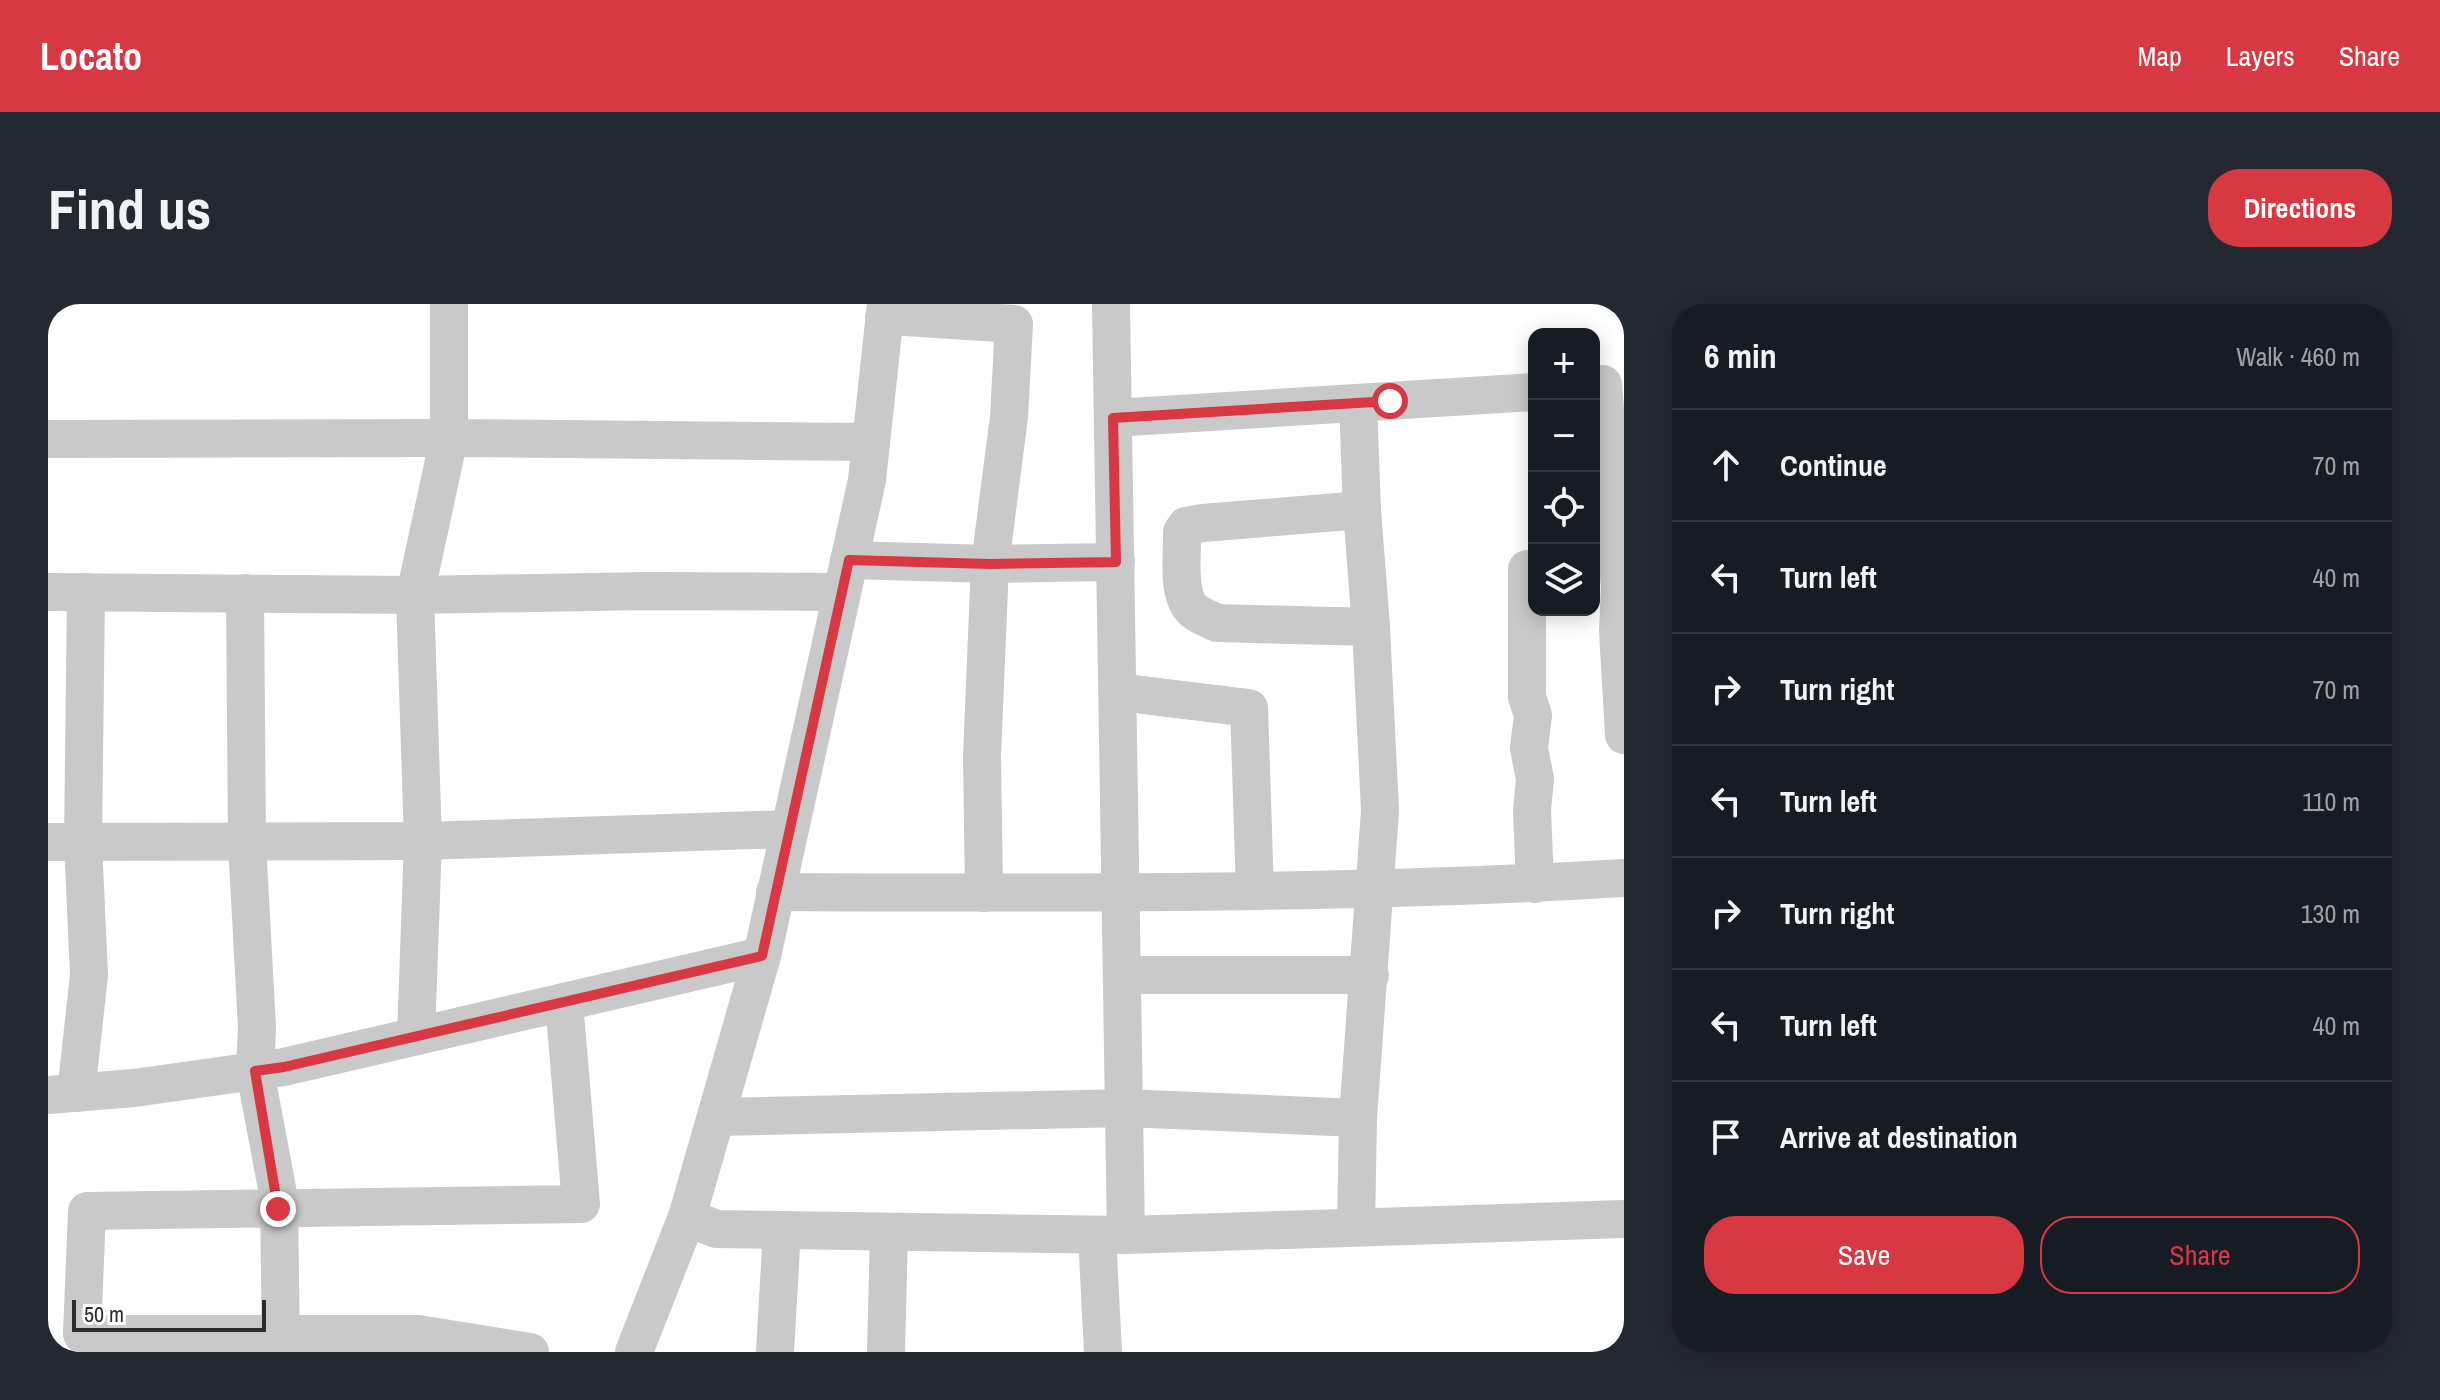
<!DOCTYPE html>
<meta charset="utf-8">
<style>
body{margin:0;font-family:"Archivo Narrow",sans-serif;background:#242831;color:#f1f3f6}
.controls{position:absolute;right:24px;top:24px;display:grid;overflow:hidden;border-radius:16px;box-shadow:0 4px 20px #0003}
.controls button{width:72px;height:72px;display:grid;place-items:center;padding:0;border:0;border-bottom:2px solid #363941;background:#171b24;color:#f1f3f6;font:40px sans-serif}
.scale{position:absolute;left:24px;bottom:20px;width:194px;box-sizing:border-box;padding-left:8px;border:4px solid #2c2c2c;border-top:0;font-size:22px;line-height:28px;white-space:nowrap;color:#2c2c2c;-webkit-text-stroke:6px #fff;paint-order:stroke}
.stop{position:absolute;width:24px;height:24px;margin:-18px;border:6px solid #d83842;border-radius:50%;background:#fff}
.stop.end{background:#d83842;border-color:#fff;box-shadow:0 2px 8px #0008}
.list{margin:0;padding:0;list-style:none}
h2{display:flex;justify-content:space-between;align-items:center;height:104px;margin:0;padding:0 32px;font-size:34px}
h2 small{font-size:26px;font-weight:400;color:#9ea1a6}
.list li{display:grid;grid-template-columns:52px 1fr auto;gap:24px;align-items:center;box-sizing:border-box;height:112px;padding:0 32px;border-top:2px solid #363941}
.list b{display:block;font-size:30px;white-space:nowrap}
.list em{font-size:26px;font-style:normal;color:#9ea1a6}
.actions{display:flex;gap:16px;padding:24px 32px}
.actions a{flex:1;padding:18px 0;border:2px solid #d83842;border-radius:32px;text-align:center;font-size:28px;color:#d83842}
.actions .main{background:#d83842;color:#fff}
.icon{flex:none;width:44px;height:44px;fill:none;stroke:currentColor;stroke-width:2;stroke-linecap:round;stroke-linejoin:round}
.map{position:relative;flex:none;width:1576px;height:1048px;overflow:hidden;border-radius:32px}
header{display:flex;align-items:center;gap:48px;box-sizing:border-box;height:112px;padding:0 40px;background:#d83842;color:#fff}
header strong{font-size:38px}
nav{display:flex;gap:44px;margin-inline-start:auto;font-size:28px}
.intro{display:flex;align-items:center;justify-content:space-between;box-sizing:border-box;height:192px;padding:0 48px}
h1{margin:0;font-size:56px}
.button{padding:20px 36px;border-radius:32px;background:#d83842;color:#fff;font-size:28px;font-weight:700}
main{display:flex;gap:48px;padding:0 48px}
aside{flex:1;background:#171b24;border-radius:32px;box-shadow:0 4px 20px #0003}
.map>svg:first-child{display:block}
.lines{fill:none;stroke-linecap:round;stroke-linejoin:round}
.minor{stroke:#c9c9c9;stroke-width:38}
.route{stroke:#d83842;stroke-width:10}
</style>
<header>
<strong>Locato</strong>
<nav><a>Map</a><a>Layers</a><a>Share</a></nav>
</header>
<div class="intro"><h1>Find us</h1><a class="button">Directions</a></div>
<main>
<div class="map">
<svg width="1576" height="1048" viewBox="0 0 1576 1048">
<rect width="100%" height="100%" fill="#fff"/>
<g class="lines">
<!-- minor -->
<g class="minor">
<polyline points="836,14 842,12 966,20 961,113 942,260 934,452 936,589"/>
<polyline points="1555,80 1572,284 1570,327 1576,431"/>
<polyline points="1065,114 1486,88"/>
<polyline points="0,135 401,134 823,138"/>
<path d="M1314 206 1155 219 1138 222 1134 228C1135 249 1128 290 1145 306 1152 312 1161 315 1169 319L1323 323"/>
<polyline points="801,256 942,260 1068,258"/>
<polyline points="1479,265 1479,393 1485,411 1481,444 1487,475 1484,506 1487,580"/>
<polyline points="0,288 367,291 401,134 401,0"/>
<polyline points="197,289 199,539 209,724 207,767 231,895 233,1048"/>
<polyline points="1070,388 1201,404 1207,587"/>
<polyline points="0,538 375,537 741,525"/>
<path d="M727 588C1010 589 1293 591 1576 574"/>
<polyline points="1075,671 1322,671"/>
<polyline points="368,732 375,537 367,291 600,287 794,288"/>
<polyline points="28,789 41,671 35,539 38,288"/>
<polyline points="0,791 86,784 236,763 714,652"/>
<polyline points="668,813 1077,804 1310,814"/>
<polyline points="639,913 668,925 1078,931 1063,0"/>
<polyline points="1308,923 1310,814 1332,507 1323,323 1314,206 1310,99"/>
<polyline points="1049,931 1055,1048"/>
<polyline points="1078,931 1576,915"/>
<polyline points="482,1048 370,1030 34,1030 39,907 533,900 516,698"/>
<polyline points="586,1048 639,913 714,652 819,176 838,0"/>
<polyline points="727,1048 734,926"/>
<polyline points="838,1048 841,928"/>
</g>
</g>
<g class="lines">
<!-- route -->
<polyline class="route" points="230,905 207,767 236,763 714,652 801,256 942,260 1068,258 1065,114 1342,97"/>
</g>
</svg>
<div class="controls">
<button>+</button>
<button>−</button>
<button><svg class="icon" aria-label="locate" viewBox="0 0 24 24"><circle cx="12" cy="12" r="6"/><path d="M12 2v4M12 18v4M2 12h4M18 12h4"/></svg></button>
<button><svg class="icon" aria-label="layers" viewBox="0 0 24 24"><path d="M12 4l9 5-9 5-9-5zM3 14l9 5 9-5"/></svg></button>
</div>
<div class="scale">50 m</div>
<div class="stop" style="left:1342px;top:97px"></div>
<div class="stop end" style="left:230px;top:905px"></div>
</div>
<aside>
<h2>6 min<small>Walk · 460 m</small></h2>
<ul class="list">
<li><svg class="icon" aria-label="ahead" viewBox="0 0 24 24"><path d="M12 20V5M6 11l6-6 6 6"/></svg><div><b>Continue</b></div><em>70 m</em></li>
<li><svg class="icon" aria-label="left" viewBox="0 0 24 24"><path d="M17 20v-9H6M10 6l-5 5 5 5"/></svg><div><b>Turn left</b></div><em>40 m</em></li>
<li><svg class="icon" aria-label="right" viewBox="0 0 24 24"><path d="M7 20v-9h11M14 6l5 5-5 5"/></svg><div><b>Turn right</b></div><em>70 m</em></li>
<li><svg class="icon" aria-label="left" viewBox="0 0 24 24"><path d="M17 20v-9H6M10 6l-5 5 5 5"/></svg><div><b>Turn left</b></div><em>110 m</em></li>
<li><svg class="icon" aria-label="right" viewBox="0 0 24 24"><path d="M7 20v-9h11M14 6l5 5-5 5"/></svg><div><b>Turn right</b></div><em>130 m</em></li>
<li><svg class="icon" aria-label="left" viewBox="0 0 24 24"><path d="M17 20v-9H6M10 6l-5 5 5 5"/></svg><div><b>Turn left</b></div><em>40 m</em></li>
<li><svg class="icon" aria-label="arrive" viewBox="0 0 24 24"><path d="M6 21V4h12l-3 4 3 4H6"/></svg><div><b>Arrive at destination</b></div></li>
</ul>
<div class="actions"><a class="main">Save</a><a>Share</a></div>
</aside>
</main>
